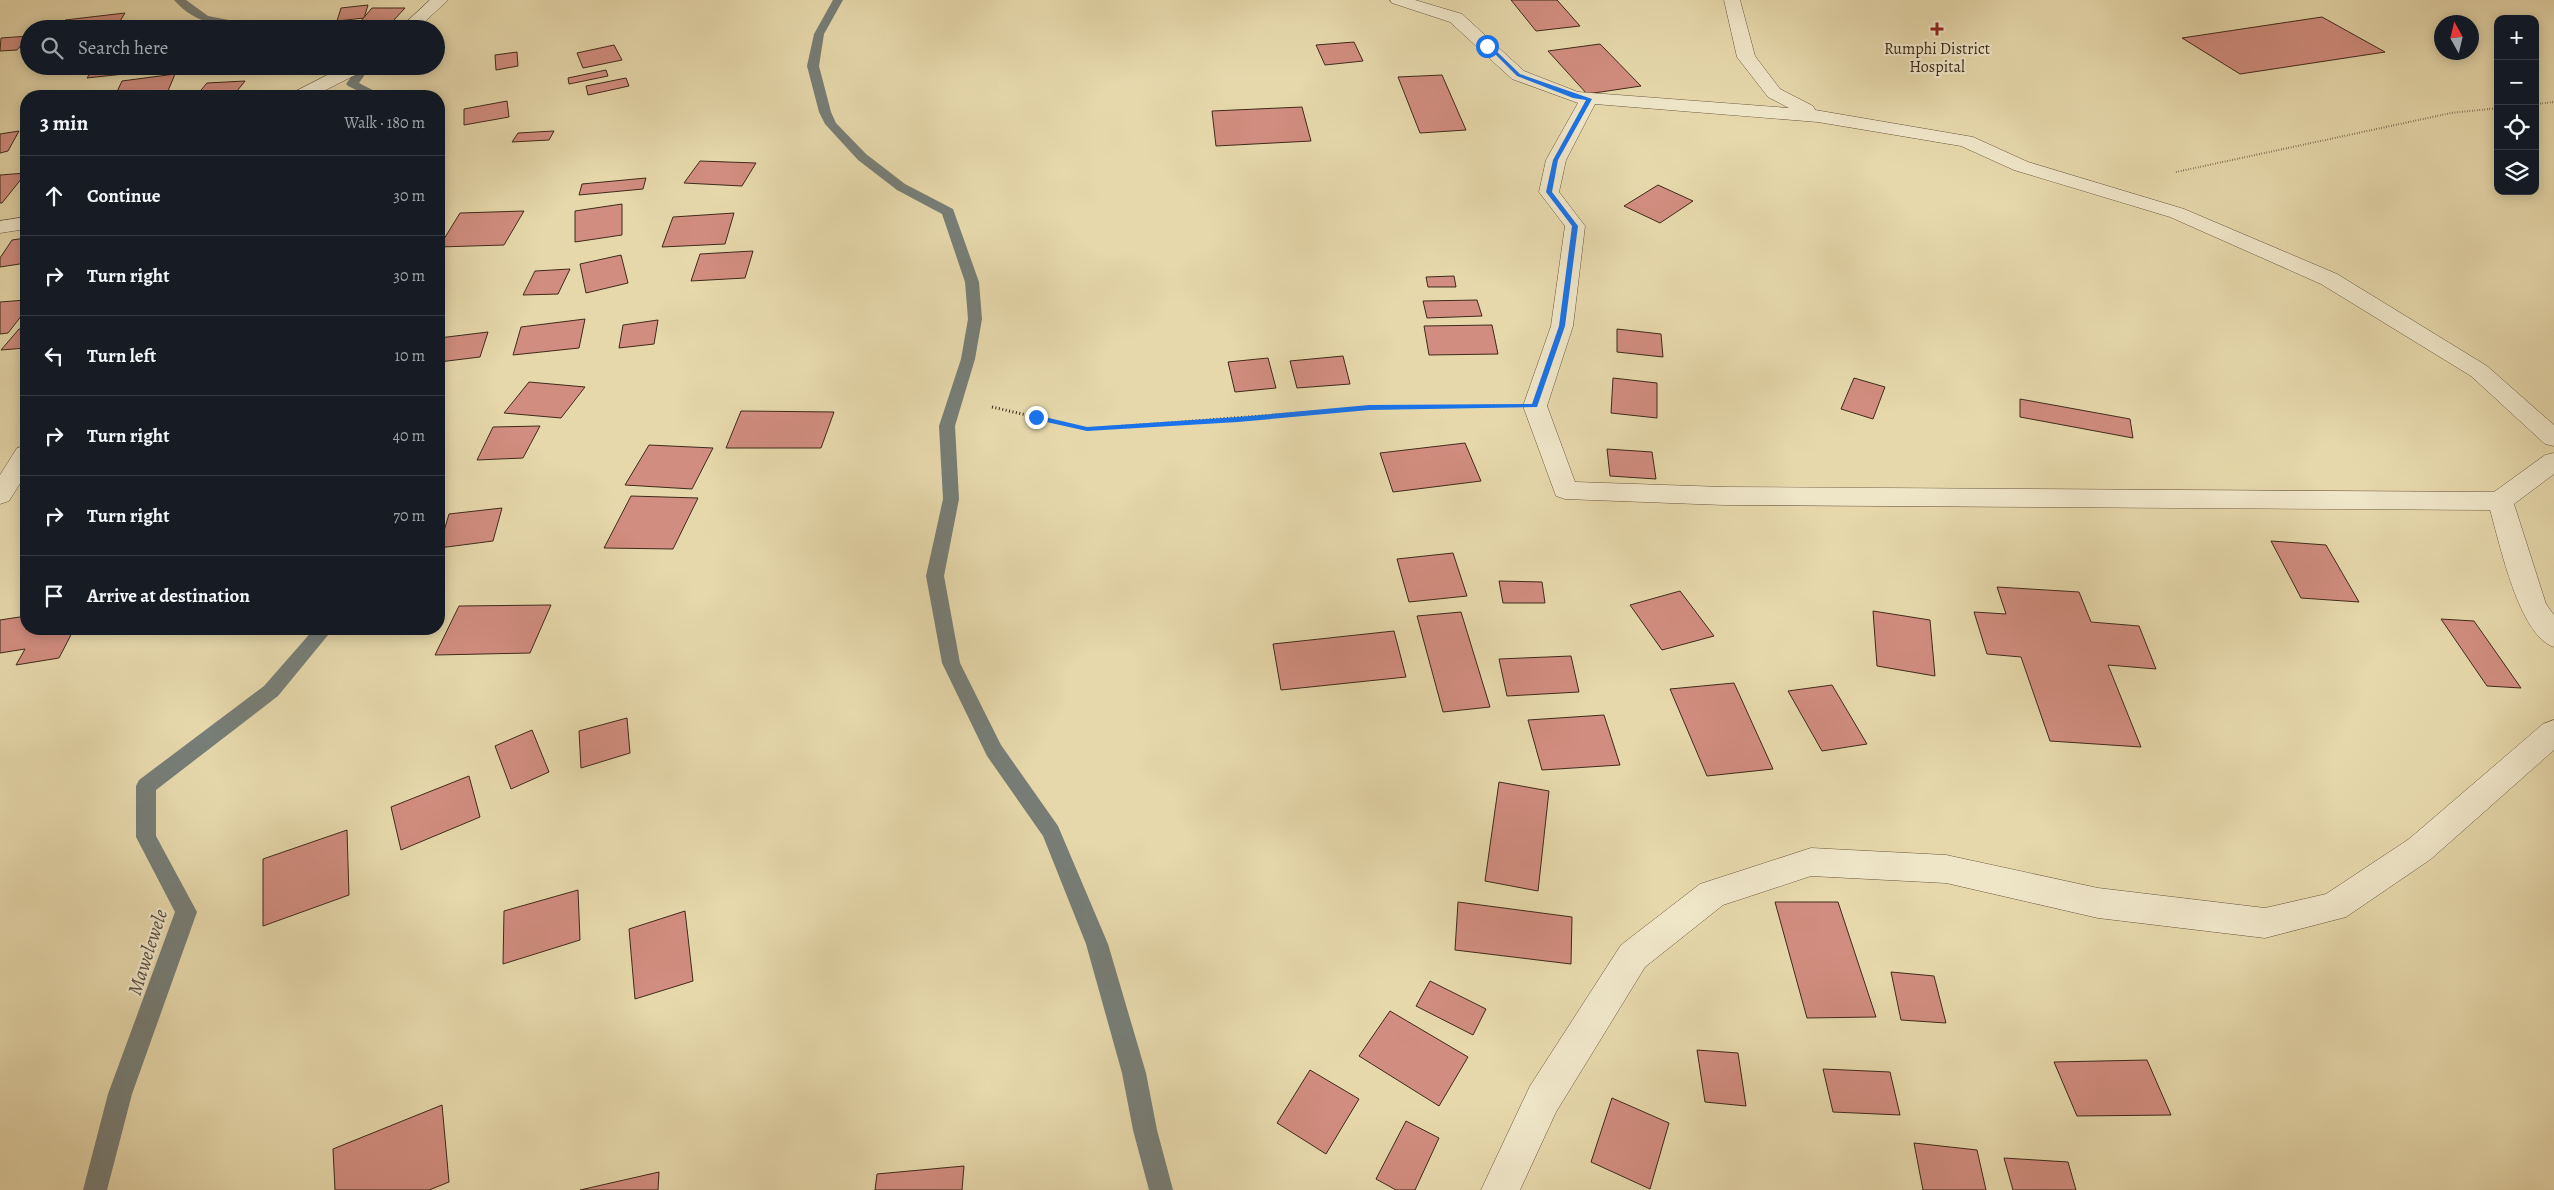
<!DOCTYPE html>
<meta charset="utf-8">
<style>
body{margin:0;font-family:Alegreya,serif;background:#242831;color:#f1f3f6}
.controls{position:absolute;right:15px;top:15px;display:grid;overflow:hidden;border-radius:10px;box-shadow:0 2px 12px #0003}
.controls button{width:45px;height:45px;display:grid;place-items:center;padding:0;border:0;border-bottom:1px solid #363941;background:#171b24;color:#f1f3f6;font:25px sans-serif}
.compass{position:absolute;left:2434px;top:15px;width:45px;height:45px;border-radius:50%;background:#171b24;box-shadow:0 2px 12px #0003;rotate:352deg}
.stop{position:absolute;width:15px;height:15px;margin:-11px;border:4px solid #1a73e8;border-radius:50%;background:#fff}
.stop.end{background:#1a73e8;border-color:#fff;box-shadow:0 1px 5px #0008}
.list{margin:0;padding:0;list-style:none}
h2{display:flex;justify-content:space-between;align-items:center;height:65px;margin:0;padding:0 20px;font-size:21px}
h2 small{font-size:16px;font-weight:400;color:#9ea1a6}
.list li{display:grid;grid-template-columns:32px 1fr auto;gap:15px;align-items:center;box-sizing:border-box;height:80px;padding:0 20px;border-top:1px solid #363941}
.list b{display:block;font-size:19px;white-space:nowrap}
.list em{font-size:16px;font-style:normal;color:#9ea1a6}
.icon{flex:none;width:28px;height:28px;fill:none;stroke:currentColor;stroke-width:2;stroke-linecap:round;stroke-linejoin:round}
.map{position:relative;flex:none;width:2554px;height:1190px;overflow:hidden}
.search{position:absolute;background:#171b24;box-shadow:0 2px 12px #0003;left:20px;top:20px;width:425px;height:55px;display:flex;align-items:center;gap:12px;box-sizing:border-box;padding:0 18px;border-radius:28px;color:#9ea1a6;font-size:19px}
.panel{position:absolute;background:#171b24;box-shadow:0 2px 12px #0003;left:20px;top:90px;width:425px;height:545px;border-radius:20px}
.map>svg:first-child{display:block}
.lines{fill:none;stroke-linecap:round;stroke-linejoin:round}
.stream{fill:#777e77;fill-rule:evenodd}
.building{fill:#d18d7f;stroke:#3f2a1a}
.minor-casing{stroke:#69563e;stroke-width:1}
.path-far1{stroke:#3f2a1a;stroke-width:2;stroke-dasharray:0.5 2;stroke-linecap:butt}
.path{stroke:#3f2a1a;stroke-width:3;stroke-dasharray:1 2.5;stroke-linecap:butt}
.minor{fill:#efe6c8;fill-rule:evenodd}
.route{fill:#1a73e8}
.poi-dot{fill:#8f2418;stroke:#efe6c8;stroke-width:2}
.labels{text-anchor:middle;stroke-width:4.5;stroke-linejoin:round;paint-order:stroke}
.far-poi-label{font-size:16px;fill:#3f2a1a;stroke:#efe6c8}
.water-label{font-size:20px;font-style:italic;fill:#564d41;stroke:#efe6c8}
</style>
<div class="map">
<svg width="2554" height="1190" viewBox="0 0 2554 1190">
<rect width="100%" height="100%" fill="#e6d8ab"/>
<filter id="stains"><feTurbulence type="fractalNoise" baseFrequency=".004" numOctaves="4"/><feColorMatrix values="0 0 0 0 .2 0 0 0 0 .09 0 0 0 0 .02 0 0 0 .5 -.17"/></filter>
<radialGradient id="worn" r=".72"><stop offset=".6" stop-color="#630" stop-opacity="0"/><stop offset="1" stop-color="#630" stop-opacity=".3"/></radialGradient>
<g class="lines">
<!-- stream -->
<g class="stream">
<path d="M174 0H186L208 16 260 26 265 29C232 29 197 27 174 0Z"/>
<polygon points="833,0 843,0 824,34 819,66 831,112 836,123 866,154 905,184 953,209 979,282 982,319 975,359 955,426 959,499 944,576 960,663 1001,745 1058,826 1108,944 1146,1073 1157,1130 1173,1190 1149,1190 1133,1130 1122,1073 1086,944 1043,836 987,756 942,663 926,576 943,499 939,426 961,359 968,319 965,282 942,214 897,190 858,160 825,124 819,112 807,66 814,34"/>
<polygon points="348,66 360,66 366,73 359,83 384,96 369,96 348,86 346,84 354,73"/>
<polygon points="314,629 333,629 278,696 156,790 156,836 197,912 132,1094 107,1190 83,1190 108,1094 175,912 136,837 136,786 139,780 264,686"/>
</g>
</g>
<!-- building -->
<g class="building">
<polygon points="1511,0 1557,0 1580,26 1536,31"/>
<polygon points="368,5 364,18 337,21 341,8"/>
<polygon points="372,8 405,8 393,21 360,22"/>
<polygon points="125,13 115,29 59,29 65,20"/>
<polygon points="2322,17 2385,52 2240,74 2182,38"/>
<polygon points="29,36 17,50 0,51 1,38"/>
<polygon points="1354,42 1363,61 1325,65 1316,45"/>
<polygon points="1600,44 1641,86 1587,94 1548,51"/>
<polygon points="614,45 622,60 583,68 577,53"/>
<polygon points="517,52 518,66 496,70 495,55"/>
<polygon points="95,66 137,66 133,73 87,78"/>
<polygon points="161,66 180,66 177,70 156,72"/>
<polygon points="606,70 608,76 569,84 568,78"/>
<polygon points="175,74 168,91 115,96 122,81"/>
<polygon points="1442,75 1466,130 1420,133 1398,77"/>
<polygon points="626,78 629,86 588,95 586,86"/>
<polygon points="245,81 233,96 196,96 207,83"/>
<polygon points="76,92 74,96 45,96"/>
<polygon points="507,101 509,117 464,125 464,109"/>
<polygon points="1302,107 1311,141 1216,146 1212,111"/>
<polygon points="19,131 8,151 0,153 0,134"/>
<polygon points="554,131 549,140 512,142 518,133"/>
<polygon points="700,161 756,163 742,186 684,183"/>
<polygon points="26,173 2,203 0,203 0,175"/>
<polygon points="646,178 643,189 579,195 582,184"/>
<polygon points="1658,185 1693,201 1660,223 1624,206"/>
<polygon points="622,204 622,235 575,242 575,211"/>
<polygon points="524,211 504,245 439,247 460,213"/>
<polygon points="734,213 725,244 662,247 673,217"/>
<polygon points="26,238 26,263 0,267 0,258 12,240"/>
<polygon points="753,251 745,278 691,281 700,254"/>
<polygon points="621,255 628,283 586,293 580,264"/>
<polygon points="570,269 558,294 523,295 535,271"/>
<polygon points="1454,276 1456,287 1428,287 1426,277"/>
<polygon points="26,300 26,310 8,333 0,334 0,302"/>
<polygon points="1477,300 1482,316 1427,318 1423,301"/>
<polygon points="585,319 579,348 513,355 521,327"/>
<polygon points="658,320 654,344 619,348 623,325"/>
<polygon points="1492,325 1498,354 1429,355 1424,326"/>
<polygon points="26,328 26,348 1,350 19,329"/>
<polygon points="1617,329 1661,334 1663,357 1617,352"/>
<polygon points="488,332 480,357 439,362 439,338"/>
<polygon points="1343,356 1350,384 1297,388 1290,361"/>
<polygon points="1268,358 1276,388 1235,392 1228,362"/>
<polygon points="1613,378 1657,383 1657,418 1611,413"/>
<polygon points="1854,378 1885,387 1873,419 1841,409"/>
<polygon points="529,382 585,387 561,418 504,413"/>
<polygon points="2020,399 2130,419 2133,438 2020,417"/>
<polygon points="741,411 834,412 821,448 726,448"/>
<polygon points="540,426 523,458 477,460 493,427"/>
<polygon points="1465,443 1481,481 1393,492 1380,453"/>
<polygon points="649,445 713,448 692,489 625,485"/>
<polygon points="1607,449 1652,452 1656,479 1610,476"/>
<polygon points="631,496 698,498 673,549 604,548"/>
<polygon points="502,508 493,541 439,548 449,514"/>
<polygon points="2271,541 2326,545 2359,602 2301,598"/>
<polygon points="1453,553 1467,596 1409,602 1397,559"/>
<polygon points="1499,581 1542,582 1545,603 1503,603"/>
<polygon points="1997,587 2079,592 2091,622 2139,626 2156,669 2108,665 2141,747 2050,741 2021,657 1987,654 1974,612 2006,614"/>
<polygon points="1680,591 1714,636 1662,650 1630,605"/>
<polygon points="551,605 530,653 435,655 459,606"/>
<polygon points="1873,611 1930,620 1935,676 1877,666"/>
<polygon points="1461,612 1490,707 1443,712 1417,616"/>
<polygon points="26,616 26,629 74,629 59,658 16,665 25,649 0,653 0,620"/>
<polygon points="2441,619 2474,621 2521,688 2487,686"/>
<polygon points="1394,631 1406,677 1281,690 1273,644"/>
<polygon points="1571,656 1579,692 1507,696 1499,659"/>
<polygon points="1734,683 1773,769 1707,776 1670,689"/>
<polygon points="1832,685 1867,744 1822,751 1788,691"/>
<polygon points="1604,715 1620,765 1542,770 1528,720"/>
<polygon points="627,718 630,753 581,768 579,731"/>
<polygon points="532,730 549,772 511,789 495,746"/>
<polygon points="469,776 480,817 401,850 391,807"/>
<polygon points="1499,782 1549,791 1538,891 1485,881"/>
<polygon points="347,830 349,895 263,926 263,859"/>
<polygon points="578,890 580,940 503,964 504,911"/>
<polygon points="1458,902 1572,917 1571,964 1455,950"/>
<polygon points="1775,902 1838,902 1876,1017 1807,1018"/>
<polygon points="685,911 693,981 635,999 629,929"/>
<polygon points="1891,972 1934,976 1946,1023 1901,1020"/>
<polygon points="1430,981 1486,1009 1473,1035 1416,1006"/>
<polygon points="1390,1011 1468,1057 1439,1106 1359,1056"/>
<polygon points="1697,1050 1738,1053 1746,1106 1705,1102"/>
<polygon points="2147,1060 2171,1115 2077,1116 2054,1062"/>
<polygon points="1823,1069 1890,1072 1900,1115 1833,1112"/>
<polygon points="1310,1070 1359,1099 1326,1154 1277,1123"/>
<polygon points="1612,1098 1669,1123 1650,1189 1591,1162"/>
<polygon points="442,1105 449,1182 429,1190 335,1190 333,1149"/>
<polygon points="1406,1121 1439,1138 1415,1190 1396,1190 1376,1179"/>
<polygon points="1914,1143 1977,1150 1986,1190 1923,1190"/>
<polygon points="2004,1158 2068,1162 2076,1190 2013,1190"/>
<polygon points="964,1166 962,1190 875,1190 877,1174"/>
<polygon points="659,1172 658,1190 580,1190"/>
</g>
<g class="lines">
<defs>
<g id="minor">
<polygon points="430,0 448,0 417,29 399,29"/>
<path d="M1390 0H1415L1462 14 1524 71 1578 92 1789 108 1768 97 1737 57 1724 0H1740L1755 56 1780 89 1813 106 1815 110 1973 137 2028 162 2184 209 2337 274 2487 366 2554 425V446L2545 444 2471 376 2321 284 2170 217 2014 170 1961 146 1818 122 1595 104 1566 160 1559 192 1585 226 1573 326 1547 406 1575 482 1724 487 2494 492 2545 455 2554 453V474L2514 504 2546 604 2554 615V647C2519 636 2500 544 2490 510L1724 505 1565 499 1556 496 1523 406 1551 326 1565 226 1539 192 1546 160 1578 103 1512 79 1450 22 1392 3Z"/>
<polygon points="345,66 368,66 365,70 314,96 291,96 294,92"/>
<polygon points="26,217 26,229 0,233 0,221"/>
<polygon points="26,446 26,474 9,501 0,504 0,475 17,448"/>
<polygon points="2554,720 2554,750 2431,859 2346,917 2265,938 2098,918 1946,883 1811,876 1723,905 1645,967 1556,1112 1520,1190 1481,1190 1530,1086 1621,945 1700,884 1811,848 1946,855 2098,888 2265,908 2326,894 2409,839 2543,724"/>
</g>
</defs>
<!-- minor casing -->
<use href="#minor" class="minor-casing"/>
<!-- path-far1 -->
<g class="path-far1">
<polyline points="2535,104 2554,102"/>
<polyline points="2176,172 2451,113 2498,108"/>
</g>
<!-- path -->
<polyline class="path" points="992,407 1087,429 1369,408 1494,406"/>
<!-- minor -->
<use href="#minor" class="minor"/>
</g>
<!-- route -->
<polygon class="route" points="1485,44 1489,44 1520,74 1592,99 1558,160 1552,192 1578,226 1565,326 1537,407 1369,410 1238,422 1087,431 1033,419 1036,415 1087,427 1238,417 1369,405 1532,404 1559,326 1572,226 1546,192 1553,160 1586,100 1573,98 1517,76"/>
<!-- markers -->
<path class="poi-dot" d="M1934.5 21.5h5v5h5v5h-5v5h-5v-5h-5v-5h5z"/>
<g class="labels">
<!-- far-poi labels -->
<g class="far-poi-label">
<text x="1937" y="54">Rumphi District<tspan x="1937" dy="18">Hospital</tspan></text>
</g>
<!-- water labels -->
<g class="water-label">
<text transform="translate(147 952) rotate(-72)" y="7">Mawelewele</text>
</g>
</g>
<rect width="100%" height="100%" filter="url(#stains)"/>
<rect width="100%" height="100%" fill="url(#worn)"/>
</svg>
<div class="controls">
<button>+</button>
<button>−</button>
<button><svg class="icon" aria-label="locate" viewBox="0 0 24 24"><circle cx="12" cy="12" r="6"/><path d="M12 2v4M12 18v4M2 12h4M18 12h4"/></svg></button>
<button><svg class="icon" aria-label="layers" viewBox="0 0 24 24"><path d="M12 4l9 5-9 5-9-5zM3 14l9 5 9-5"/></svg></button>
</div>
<svg class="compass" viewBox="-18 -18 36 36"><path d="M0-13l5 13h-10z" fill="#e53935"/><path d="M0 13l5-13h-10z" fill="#9ea1a6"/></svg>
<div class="stop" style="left:1487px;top:46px"></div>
<div class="stop end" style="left:1036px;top:417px"></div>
<div class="search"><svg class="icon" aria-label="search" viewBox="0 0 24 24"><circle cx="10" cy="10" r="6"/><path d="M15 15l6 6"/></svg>Search here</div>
<section class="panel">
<h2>3 min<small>Walk · 180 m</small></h2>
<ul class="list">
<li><svg class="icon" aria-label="ahead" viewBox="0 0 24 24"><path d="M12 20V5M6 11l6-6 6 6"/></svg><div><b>Continue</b></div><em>30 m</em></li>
<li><svg class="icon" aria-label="right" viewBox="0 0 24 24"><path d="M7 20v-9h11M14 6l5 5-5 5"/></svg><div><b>Turn right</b></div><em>30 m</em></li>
<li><svg class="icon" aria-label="left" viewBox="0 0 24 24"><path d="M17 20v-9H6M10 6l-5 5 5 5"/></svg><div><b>Turn left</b></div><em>10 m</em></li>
<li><svg class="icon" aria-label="right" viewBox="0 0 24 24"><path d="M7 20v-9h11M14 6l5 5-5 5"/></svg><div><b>Turn right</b></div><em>40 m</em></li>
<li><svg class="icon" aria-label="right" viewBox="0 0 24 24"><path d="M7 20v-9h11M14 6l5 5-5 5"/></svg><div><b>Turn right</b></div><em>70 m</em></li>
<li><svg class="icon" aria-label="arrive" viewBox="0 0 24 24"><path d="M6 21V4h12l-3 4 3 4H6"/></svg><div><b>Arrive at destination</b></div></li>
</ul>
</section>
</div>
